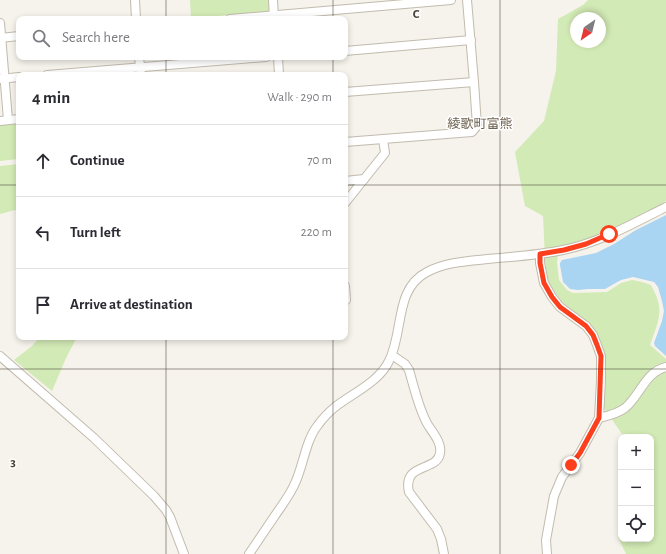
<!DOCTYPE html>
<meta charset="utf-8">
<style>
body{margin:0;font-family:"Alegreya Sans","Noto Sans JP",sans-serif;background:#f2f2f3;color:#2b2b33}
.controls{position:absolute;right:12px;bottom:12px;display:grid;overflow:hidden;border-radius:8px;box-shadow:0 2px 6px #0003}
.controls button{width:36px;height:36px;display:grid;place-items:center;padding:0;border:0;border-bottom:1px solid #e1e1e2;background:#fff;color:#2b2b33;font:20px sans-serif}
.compass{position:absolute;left:570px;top:12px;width:36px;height:36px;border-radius:50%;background:#fff;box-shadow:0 2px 6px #0003;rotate:215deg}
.stop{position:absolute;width:12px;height:12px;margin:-9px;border:3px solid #fc3f1d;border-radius:50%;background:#fff}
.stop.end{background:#fc3f1d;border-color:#fff;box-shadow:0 1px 4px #0008}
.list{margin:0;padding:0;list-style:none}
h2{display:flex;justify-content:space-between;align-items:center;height:52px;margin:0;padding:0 16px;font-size:17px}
h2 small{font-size:13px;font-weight:400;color:#7c7c81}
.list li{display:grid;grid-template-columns:26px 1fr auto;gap:12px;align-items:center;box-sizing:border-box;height:72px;padding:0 16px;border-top:1px solid #e1e1e2}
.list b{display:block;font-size:15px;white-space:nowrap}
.list em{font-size:13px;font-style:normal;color:#7c7c81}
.icon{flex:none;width:22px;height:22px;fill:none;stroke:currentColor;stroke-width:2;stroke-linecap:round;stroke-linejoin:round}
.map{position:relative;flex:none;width:666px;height:554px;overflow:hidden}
.search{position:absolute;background:#fff;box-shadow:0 2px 6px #0003;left:16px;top:16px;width:332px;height:44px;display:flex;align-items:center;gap:10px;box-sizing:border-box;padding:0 14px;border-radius:8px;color:#7c7c81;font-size:15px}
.panel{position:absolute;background:#fff;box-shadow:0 2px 6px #0003;left:16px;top:72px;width:332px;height:268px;border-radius:8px}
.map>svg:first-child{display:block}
.green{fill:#d2eab5;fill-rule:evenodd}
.water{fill:#a9d4f2}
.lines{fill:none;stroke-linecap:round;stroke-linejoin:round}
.street-casing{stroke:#c2bbae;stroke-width:10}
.street{stroke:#fff;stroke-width:8}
.route{stroke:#fc3f1d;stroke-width:5}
.grid{fill:none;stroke:#4b4439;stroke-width:1;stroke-opacity:0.55}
.labels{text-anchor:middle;stroke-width:3;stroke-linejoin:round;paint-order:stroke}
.quarter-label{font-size:13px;fill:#6e6250;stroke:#fff}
.grid-label{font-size:13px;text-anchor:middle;font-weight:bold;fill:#4b4439;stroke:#fff;stroke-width:3;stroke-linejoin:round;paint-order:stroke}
</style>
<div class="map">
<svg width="666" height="554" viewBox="0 0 666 554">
<rect width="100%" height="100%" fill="#f6f3ec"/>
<!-- green -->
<g class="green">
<polygon points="190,0 270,0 271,8 268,12 191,18"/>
<path d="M588 0H666V201L660 205 613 229 587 240 559 248 557 262 559 280 567 290 573 293 607 292 621 283 632 280 642 282 651 285C654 291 658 298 659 306 661 319 654 333 650 345L666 359V554H626L618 537 621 531V539H651V437H624L602 405V352L593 329 561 301 546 279 543 216 525 206 515 152 544 121 556 71 558 19 583 5ZM576 18H600V42H576Z"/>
<polygon points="19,123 19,159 0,161 0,125"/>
<polygon points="19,164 19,211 15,210 0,214 0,166"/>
<polygon points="40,337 77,337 66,358 52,391 14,360 32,346"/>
</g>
<!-- water -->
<polygon class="water" points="666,215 666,356 655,346 654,343 662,321 664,311 662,301 658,287 654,282 633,277 621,280 605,289 588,289 578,290 570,289 563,282 560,265 560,263 562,260 596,253 614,244 636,230"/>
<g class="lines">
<defs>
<g id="street">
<polyline points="135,0 136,19"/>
<polyline points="273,0 274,19"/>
<polyline points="230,19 451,0"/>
<polyline points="0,23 8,120"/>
<polyline points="0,38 19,36"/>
<polyline points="345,51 471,40"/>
<polyline points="139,57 141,75"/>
<polyline points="278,57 279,75"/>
<polyline points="47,75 266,57"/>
<polyline points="0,79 19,77"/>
<polyline points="345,92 474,82"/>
<polyline points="0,121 19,119"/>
<polyline points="345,142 472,132 477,126 474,82 467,0"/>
<polyline points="345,181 364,179"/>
<polyline points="345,203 385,153 383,139"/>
<polyline points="540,254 540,263 544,283 552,297 560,307 586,326 593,335 597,345 601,356 601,380 599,418 580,453 562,477 554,496 546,540 547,554"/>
<polyline points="345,286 346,300"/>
<path d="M392 355 405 364 409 370C414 387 419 410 428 425 433 433 442 443 440 453 438 472 402 462 409 492L437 529 441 539 444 554"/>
<polyline points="0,356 94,438 154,496 166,510 170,517 184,554"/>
<path d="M599 418C607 416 617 414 625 408 640 396 645 372 666 367"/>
<path d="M249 554C257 542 266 529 274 517 282 505 291 494 296 481 304 462 306 440 318 425 323 418 329 412 335 407 353 393 379 382 389 361 404 332 394 289 427 272 446 262 468 261 488 259 513 257 539 255 563 250 599 243 634 223 666 207"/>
</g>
</defs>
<!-- street casing -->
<use href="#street" class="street-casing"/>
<!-- street -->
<use href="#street" class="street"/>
</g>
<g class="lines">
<!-- route -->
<polyline class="route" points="571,465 580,453 599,418 601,356 597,345 593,335 586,326 560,307 552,297 544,283 540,263 540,254 564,250 586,244 609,234"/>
</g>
<!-- grid -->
<path class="grid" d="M166 0V19M333 0V19M500 0V554M166 57V75M333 57V75M0 185H19M345 185H666M166 337V554M333 337V554M0 369H666"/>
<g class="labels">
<!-- quarter labels -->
<g class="quarter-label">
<text x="480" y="128">綾歌町富熊</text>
</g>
</g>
<g class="grid-label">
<text x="416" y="18">C</text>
<text x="13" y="466">3</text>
</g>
</svg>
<div class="controls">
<button>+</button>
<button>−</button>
<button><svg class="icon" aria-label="locate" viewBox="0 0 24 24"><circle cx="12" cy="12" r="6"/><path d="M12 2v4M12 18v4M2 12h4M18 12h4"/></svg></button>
</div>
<svg class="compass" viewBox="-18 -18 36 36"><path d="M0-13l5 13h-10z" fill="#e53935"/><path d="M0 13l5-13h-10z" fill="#7c7c81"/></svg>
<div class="stop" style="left:609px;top:234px"></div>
<div class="stop end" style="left:571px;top:465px"></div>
<div class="search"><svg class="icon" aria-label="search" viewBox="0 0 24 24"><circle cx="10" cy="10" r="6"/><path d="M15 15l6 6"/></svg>Search here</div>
<section class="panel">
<h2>4 min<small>Walk · 290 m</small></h2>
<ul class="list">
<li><svg class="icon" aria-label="ahead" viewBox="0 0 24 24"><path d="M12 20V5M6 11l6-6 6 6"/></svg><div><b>Continue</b></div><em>70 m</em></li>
<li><svg class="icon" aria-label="left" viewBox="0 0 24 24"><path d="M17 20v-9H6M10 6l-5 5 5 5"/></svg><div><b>Turn left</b></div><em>220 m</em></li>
<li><svg class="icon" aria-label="arrive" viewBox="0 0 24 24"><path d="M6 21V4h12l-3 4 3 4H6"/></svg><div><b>Arrive at destination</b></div></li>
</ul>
</section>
</div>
